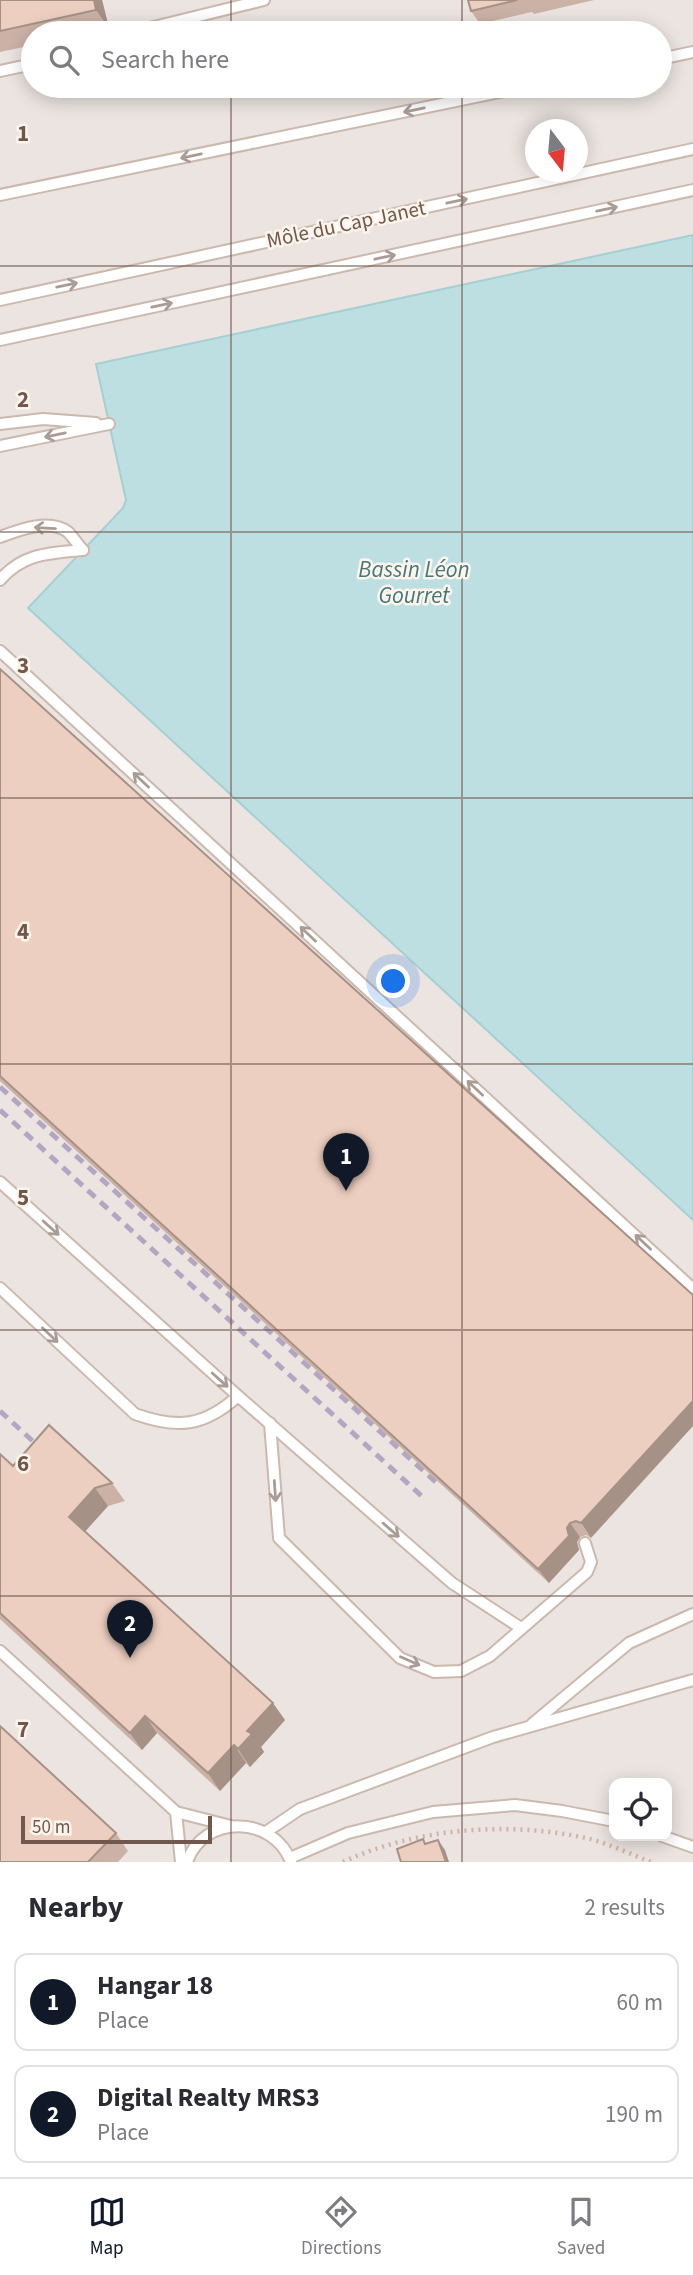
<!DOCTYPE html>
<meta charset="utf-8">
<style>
body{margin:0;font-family:"Source Sans 3",sans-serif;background:#f2f2f3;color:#2b2b33}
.controls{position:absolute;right:21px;bottom:21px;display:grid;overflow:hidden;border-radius:14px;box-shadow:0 4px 18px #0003}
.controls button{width:63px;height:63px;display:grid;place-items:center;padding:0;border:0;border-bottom:2px solid #e1e1e2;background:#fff;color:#2b2b33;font:35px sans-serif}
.compass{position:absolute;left:525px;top:119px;width:63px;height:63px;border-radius:50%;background:#fff;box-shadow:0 4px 18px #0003;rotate:164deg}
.scale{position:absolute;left:21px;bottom:18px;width:191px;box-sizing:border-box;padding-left:7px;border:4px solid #71584e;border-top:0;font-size:19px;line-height:24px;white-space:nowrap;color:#71584e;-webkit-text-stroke:5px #fdf5ec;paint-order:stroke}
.you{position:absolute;left:394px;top:982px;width:24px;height:24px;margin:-18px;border:5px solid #fff;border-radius:50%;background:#1a73e8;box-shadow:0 0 0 10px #1a73e833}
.badge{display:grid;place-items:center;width:46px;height:46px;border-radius:50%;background:#111827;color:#fff;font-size:23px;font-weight:700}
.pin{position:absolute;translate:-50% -58px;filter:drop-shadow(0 2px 4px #0008)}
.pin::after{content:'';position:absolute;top:37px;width:24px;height:21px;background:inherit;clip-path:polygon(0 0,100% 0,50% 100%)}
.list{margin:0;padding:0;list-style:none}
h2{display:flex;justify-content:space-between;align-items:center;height:91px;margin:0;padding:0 28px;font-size:30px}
h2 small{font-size:23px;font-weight:400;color:#7c7c81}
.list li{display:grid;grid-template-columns:46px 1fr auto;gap:21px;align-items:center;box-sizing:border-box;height:98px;margin:0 14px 14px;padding:0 14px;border:2px solid #e1e1e2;border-radius:14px}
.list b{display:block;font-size:26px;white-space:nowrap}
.list p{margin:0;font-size:23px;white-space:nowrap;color:#7c7c81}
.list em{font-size:23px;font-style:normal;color:#7c7c81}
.icon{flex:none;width:38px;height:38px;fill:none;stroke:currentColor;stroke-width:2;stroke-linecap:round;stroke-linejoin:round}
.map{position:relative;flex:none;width:693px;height:1862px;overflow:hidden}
.search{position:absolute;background:#fff;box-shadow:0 4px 18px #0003;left:21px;right:21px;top:21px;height:77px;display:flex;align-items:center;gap:18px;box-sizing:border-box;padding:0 24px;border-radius:38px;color:#7c7c81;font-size:26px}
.sheet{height:315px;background:#fff}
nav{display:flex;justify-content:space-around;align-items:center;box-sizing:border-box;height:98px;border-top:2px solid #e1e1e2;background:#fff;font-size:19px;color:#7c7c81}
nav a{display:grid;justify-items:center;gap:4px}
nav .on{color:#111827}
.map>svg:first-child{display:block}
.industrial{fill:#ebe4e0;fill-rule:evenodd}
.water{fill:#bddfe2;stroke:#a4cfd3;stroke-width:2}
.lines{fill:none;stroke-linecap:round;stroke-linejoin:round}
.lane-casing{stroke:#cbb9ae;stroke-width:14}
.path{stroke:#d2b2a4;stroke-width:4.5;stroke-dasharray:2 5;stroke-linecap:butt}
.lane{stroke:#fff;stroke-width:10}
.rail{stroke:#b3a6c3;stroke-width:5;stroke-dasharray:10 7;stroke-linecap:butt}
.wall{fill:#ccb2a6}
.shaded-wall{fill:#a69187}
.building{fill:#edcfc1;stroke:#a69187;stroke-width:2}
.oneway{stroke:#aa9b95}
.grid{fill:none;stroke:#71584e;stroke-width:2;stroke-opacity:0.55}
.labels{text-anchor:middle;stroke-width:5;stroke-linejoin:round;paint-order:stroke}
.street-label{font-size:21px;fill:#71584e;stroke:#fdf5ec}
.water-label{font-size:23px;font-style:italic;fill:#46777b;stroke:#fdf5ec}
.grid-label{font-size:23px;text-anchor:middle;font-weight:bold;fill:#71584e;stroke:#fdf5ec;stroke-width:5;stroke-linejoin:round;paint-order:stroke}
</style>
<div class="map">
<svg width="693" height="1862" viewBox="0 0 693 1862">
<rect width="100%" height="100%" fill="#faf1e7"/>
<!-- industrial -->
<path class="industrial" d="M0 0H693V235L96 364 126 500 123 508 29 608 693 1220V1862H0ZM33 33H660V86H33ZM536 130H578V172H536ZM614 1783H667V1836H614Z"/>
<!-- water -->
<polygon class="water" points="693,235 693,1220 28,608 123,508 126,500 96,364"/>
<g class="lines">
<defs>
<g id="lane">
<polyline points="129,33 264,0"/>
<polyline points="660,59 693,52"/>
<polyline points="0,71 33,64"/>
<polyline points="0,195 529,86"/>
<polyline points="0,300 693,149"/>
<polyline points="0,340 693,190"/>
<polyline points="0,424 43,419 96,423"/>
<polyline points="0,446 109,424"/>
<path d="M0 537C19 530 49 518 68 532 73 537 78 545 83 550"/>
<path d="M0 580C23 553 50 553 83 550"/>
<polyline points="0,651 693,1289"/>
<polyline points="0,1182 238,1396 452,1583 521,1628"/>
<path d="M0 1288 135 1414C177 1429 204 1427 238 1396"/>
<polyline points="270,1423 279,1538 400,1658 434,1672 461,1671 490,1656 587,1572 591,1562 585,1543"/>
<polyline points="0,1651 176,1812 231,1826"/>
<polyline points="532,1724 629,1643 693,1614"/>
<polyline points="176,1812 181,1862"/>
<polyline points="266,1832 300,1809 493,1737 693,1680"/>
<polyline points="662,1836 693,1847"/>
<polyline points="290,1858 348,1833 433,1812 515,1805 562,1811 614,1821"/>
<path d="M187 1862C203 1814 274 1815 291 1862"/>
</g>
</defs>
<!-- lane casing -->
<use href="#lane" class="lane-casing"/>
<!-- path -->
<path class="path" d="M343 1862C416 1828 507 1821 586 1838 608 1843 630 1854 651 1862"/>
<!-- lane -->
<use href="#lane" class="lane"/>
<!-- rail -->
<g class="rail">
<polyline points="0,1087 439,1485"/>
<polyline points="0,1110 426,1500"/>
<polyline points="0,1411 49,1456"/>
</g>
</g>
<!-- wall -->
<g class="wall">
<polygon points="0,0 102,0 109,28 86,33 33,33 33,45 0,52"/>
<polygon points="468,0 594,0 534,14 532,12 480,24 471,11"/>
<polygon points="0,669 591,1538 586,1535 580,1537 577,1542 579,1550 549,1583 0,1081"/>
<polygon points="0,1454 13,1466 112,1483 125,1501 108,1506 85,1531 285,1720 261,1747 264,1752 250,1767 246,1763 220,1791 157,1733 142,1750 0,1619"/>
<polygon points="116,1833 128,1851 118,1862 0,1862"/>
</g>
<!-- shaded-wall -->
<g class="shaded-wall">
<polygon points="94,0 102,0 109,28 96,10"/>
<polygon points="693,1401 693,1426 591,1538 581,1523"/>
<polygon points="95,1488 108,1506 82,1535 69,1517"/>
<polygon points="570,1523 580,1537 577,1542 579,1550 549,1583 538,1569"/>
<polygon points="273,1703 285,1720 261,1747 264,1752 250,1767 238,1749 247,1731"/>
<polygon points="145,1716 157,1733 142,1750 130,1733"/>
<polygon points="234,1745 246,1763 220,1791 208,1773"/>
<polygon points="438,1840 445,1850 449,1862 446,1862"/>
</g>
<!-- building -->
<g class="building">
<polygon points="0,0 94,0 96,10 0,31"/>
<polygon points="468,0 517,0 471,11"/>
<polygon points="0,669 693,1295 693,1401 581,1523 576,1521 570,1523 567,1528 569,1536 538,1569 0,1076"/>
<polygon points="49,1425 112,1483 95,1488 69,1517 273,1703 247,1731 252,1734 238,1749 234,1745 208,1773 145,1716 130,1733 0,1613 0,1454 13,1466"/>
<polygon points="0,1726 116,1833 88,1862 0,1862"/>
<polygon points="423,1839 425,1844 438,1840 446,1862 401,1862 397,1849"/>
</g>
<!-- one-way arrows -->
<defs><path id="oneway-shaft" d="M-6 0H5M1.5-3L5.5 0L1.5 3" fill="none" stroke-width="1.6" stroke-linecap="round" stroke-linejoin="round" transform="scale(1.75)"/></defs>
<g class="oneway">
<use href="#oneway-shaft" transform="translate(414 110) rotate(168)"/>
<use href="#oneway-shaft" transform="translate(191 156) rotate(168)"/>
<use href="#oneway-shaft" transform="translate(457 201) rotate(-12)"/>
<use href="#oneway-shaft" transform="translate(607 209) rotate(-12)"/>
<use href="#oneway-shaft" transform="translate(385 257) rotate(-12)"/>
<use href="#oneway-shaft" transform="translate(67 285) rotate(-12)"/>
<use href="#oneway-shaft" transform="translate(162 305) rotate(-12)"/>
<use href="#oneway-shaft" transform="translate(55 435) rotate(168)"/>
<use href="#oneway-shaft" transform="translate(45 528) rotate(-177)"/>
<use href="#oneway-shaft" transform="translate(141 780) rotate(-137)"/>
<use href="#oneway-shaft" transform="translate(308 934) rotate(-137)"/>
<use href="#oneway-shaft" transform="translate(475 1088) rotate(-137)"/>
<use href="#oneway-shaft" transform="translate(51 1228) rotate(42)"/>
<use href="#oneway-shaft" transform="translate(643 1242) rotate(-137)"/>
<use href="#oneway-shaft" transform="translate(50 1335) rotate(43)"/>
<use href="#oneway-shaft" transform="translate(220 1380) rotate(42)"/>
<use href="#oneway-shaft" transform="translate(275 1491) rotate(86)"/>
<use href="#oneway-shaft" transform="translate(391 1530) rotate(41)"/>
<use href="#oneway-shaft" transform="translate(410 1661) rotate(24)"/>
</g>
<!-- grid -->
<path class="grid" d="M231 0V33M462 0V33M231 86V1862M462 86V1862M0 266H693M0 532H693M0 798H693M0 1064H693M0 1330H693M0 1596H693"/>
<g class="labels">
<!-- street labels -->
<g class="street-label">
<text transform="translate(346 224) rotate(-12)" y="7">Môle du Cap Janet</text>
</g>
<!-- water labels -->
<g class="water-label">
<text x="414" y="577">Bassin Léon<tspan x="414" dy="26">Gourret</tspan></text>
</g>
</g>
<g class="grid-label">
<text x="23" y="141">1</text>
<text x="23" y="407">2</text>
<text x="23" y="673">3</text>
<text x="23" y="939">4</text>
<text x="23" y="1205">5</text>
<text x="23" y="1471">6</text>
<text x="23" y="1737">7</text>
</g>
</svg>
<div class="controls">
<button><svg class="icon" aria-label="locate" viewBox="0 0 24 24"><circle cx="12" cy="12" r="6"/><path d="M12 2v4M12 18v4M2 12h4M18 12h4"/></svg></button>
</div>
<svg class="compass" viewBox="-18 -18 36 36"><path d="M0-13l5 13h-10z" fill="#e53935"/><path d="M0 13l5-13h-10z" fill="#7c7c81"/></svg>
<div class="scale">50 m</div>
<div class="you"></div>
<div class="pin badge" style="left:346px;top:1191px">1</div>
<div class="pin badge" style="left:130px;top:1658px">2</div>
<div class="search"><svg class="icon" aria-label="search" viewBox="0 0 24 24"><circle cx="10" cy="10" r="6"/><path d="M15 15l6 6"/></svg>Search here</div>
</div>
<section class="sheet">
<h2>Nearby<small>2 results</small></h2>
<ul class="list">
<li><span class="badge">1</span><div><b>Hangar 18</b><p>Place</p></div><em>60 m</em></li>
<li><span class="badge">2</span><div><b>Digital Realty MRS3</b><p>Place</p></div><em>190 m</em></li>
</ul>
</section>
<nav>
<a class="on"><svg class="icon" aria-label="map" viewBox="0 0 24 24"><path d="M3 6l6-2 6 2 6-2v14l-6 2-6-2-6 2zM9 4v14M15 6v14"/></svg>Map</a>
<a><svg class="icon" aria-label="directions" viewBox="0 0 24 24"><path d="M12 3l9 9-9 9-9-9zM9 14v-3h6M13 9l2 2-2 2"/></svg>Directions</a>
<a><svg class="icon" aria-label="saved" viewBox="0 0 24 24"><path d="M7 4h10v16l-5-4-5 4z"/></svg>Saved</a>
</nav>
